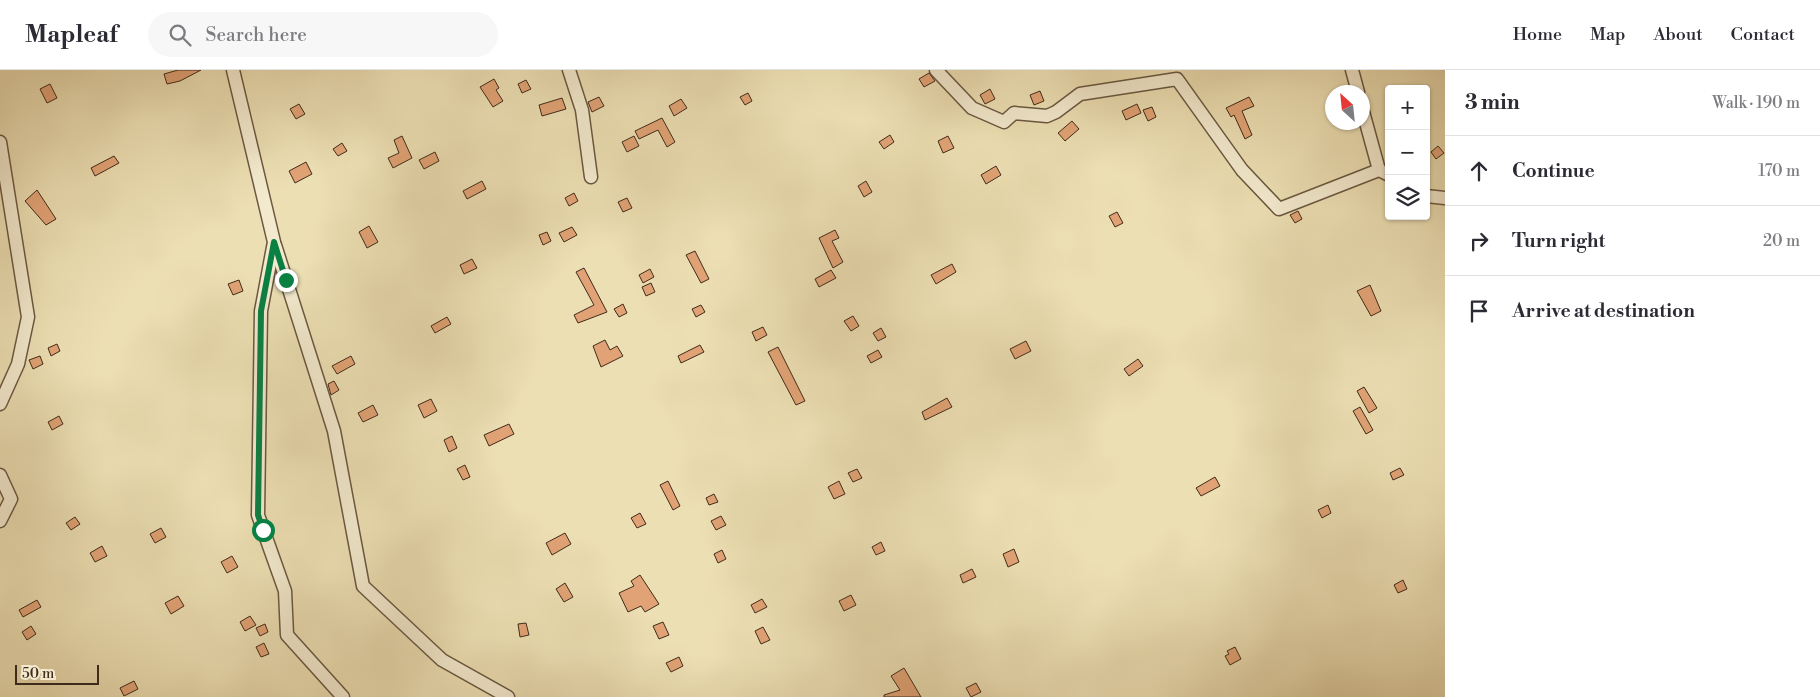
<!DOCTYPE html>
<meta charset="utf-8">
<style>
body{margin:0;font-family:"Libre Bodoni",serif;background:#f7f7f7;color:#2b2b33}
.controls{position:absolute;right:15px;top:15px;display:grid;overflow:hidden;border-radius:5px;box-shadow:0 1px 4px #0004}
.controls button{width:45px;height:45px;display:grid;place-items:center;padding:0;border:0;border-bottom:1px solid #e1e1e2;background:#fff;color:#2b2b33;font:25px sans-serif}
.compass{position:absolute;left:1325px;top:15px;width:45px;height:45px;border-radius:50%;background:#fff;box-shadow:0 1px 4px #0004;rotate:333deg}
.scale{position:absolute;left:15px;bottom:12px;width:84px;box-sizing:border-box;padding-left:5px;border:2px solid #402b1b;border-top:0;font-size:14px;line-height:18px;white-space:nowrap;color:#402b1b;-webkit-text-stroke:4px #f3eace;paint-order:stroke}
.stop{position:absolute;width:15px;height:15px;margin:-11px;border:4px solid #0b8043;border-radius:50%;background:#fff}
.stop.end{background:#0b8043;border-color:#fff;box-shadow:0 1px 5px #0008}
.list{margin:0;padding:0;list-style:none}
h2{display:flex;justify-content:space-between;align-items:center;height:65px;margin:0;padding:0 20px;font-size:21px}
h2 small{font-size:16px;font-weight:400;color:#7c7c81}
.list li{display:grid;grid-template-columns:32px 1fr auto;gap:15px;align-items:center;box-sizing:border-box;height:70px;padding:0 20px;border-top:1px solid #e1e1e2}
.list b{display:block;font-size:19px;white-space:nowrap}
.list em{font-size:16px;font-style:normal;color:#7c7c81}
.icon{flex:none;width:28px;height:28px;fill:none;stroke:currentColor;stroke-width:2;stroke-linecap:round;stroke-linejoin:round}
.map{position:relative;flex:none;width:1445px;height:627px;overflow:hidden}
header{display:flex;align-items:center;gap:30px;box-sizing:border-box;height:70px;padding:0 25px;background:#fff;border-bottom:1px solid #e1e1e2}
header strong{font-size:24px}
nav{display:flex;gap:28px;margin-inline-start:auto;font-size:18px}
.search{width:350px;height:45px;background:#f7f7f7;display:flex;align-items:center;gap:12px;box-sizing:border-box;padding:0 18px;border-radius:28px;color:#7c7c81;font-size:19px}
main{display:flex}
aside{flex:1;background:#fff}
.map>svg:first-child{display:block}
.building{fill:#e1a375;stroke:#402b1b}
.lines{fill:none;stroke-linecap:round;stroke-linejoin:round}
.minor-casing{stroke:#6b5841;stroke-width:15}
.minor{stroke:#f3eace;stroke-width:12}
.route{stroke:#0b8043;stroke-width:6}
</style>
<header>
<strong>Mapleaf</strong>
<div class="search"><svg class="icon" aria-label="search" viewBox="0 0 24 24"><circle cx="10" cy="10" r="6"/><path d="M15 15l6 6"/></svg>Search here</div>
<nav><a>Home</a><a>Map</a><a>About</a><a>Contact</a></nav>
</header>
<main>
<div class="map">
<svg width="1445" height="627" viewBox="0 0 1445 627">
<rect width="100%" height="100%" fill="#ecdfb3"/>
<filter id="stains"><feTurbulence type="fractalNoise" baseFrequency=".004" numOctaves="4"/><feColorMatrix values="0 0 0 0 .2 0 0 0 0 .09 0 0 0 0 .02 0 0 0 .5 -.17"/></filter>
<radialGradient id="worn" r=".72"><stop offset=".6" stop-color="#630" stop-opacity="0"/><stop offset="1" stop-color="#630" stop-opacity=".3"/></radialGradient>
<!-- building -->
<g class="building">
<polygon points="178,0 201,0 180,11 167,14 164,4"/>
<polygon points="929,3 935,11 924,17 919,9"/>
<polygon points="494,9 499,18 496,20 503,31 493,37 480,17"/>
<polygon points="526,10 531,19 522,23 518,14"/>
<polygon points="50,14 57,28 47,33 40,19"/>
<polygon points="990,19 995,29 985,34 980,25"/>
<polygon points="1040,21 1044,31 1034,35 1030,25"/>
<polygon points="748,23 752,31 745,35 740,27"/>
<polygon points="599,27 604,36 592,42 588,32"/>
<polygon points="1249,27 1254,36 1242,41 1252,65 1245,69 1234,45 1231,47 1226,38"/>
<polygon points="562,28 566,39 542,46 539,35"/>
<polygon points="681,29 687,38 674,46 669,36"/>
<polygon points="299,34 305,44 296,49 290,39"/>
<polygon points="1137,34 1141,43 1126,50 1122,41"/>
<polygon points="1152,37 1156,47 1148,51 1143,40"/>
<polygon points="662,48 675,72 667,77 658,60 639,69 635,61"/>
<polygon points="1072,51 1079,59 1065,71 1058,63"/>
<polygon points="890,65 894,72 884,79 879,72"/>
<polygon points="402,66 412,88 393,98 388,88 399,83 394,70"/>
<polygon points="634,66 639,76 627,82 622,72"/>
<polygon points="948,66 954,78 943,83 938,71"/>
<polygon points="342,73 347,81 338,86 333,79"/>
<polygon points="1438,76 1444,83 1436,89 1431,82"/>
<polygon points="435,82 439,91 424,99 419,90"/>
<polygon points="114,86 119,93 95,106 91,98"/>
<polygon points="306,92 312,104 295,113 289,101"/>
<polygon points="996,96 1001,105 986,114 981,105"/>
<polygon points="482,111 486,119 467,129 463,121"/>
<polygon points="866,111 872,122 864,127 858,116"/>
<polygon points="37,120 56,149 46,155 25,131"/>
<polygon points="574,123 578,131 569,136 565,128"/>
<polygon points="627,128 632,138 623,142 618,132"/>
<polygon points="1298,141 1302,149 1295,153 1290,145"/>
<polygon points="1117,142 1123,153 1115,157 1109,146"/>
<polygon points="369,156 378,172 367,178 359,162"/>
<polygon points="572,157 577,165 564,172 559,163"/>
<polygon points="835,160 839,168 832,171 843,192 833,198 819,168"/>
<polygon points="547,162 551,171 543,175 539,165"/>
<polygon points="695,181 709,209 701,213 686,185"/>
<polygon points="472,189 477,198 464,204 460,195"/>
<polygon points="952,194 956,202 936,214 931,205"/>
<polygon points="584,198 607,242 578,253 574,245 594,235 576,202"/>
<polygon points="650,199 654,207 643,213 639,205"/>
<polygon points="831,200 836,208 819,217 815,209"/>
<polygon points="239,210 243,221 233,225 228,214"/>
<polygon points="651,213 655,222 646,226 642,217"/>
<polygon points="1370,215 1381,241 1371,246 1357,221"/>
<polygon points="623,234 627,243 619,247 614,239"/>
<polygon points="701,235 705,242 696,247 692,239"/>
<polygon points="853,246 859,256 851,261 844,251"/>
<polygon points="447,247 451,254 435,263 431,256"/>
<polygon points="763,257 767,265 756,271 752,262"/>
<polygon points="881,258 886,267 878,271 873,263"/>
<polygon points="605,270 610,280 617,276 623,286 601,297 593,276"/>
<polygon points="1026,271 1031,281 1015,289 1010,279"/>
<polygon points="57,274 60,281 51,286 48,278"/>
<polygon points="700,275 704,282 681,293 678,286"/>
<polygon points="778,277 805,331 796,335 768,282"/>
<polygon points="878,280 882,287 871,293 867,286"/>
<polygon points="40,286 43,294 33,299 29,290"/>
<polygon points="351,286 355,294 337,304 332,296"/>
<polygon points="1138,289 1143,296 1129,306 1124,299"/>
<polygon points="334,311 339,320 331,325 328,314"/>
<polygon points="1364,317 1377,338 1369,343 1357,321"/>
<polygon points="947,328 952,337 925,350 922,342"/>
<polygon points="431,329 437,341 424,348 418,335"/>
<polygon points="373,335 378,345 363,352 358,343"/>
<polygon points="1360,337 1373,360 1366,364 1353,341"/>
<polygon points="59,346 63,354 52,360 48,352"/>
<polygon points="509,354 514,364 489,376 484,365"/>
<polygon points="452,366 457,378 449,382 444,370"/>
<polygon points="465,395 470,407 463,410 457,399"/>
<polygon points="1400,398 1404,405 1393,410 1390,403"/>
<polygon points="857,399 862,408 853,412 848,403"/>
<polygon points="1215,407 1220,416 1201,426 1196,418"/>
<polygon points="668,411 680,436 673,440 660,415"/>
<polygon points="839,411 845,424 834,429 828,417"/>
<polygon points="714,424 718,432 709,435 706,428"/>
<polygon points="1328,435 1331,443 1322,448 1318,440"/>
<polygon points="640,443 646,454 637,458 631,448"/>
<polygon points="721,446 726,455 716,460 711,451"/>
<polygon points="75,447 80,454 71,460 66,453"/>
<polygon points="161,458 166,467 155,473 150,464"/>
<polygon points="565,463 571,474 552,485 546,473"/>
<polygon points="881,472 885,481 876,485 872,477"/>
<polygon points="102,476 107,486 95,492 90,483"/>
<polygon points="1014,479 1019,492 1008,497 1003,484"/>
<polygon points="722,480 726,489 718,493 714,484"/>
<polygon points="232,486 238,497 227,503 221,492"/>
<polygon points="972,499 976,507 963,513 960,505"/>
<polygon points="640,505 659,534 645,542 641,536 628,542 619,523 634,516 631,511"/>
<polygon points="1403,510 1407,519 1398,523 1394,515"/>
<polygon points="565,513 573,527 564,532 556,519"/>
<polygon points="851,525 856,535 844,541 839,531"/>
<polygon points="178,526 184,536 171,544 165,533"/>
<polygon points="762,529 767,537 755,543 751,535"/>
<polygon points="37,530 41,537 23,547 19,540"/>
<polygon points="250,546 256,555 245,561 240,552"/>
<polygon points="663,552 669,565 659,569 653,556"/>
<polygon points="526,553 529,565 520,567 518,554"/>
<polygon points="265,554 268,562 260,566 256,558"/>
<polygon points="31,556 36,564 27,570 22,562"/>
<polygon points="763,557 770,570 761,574 755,561"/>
<polygon points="264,573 269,584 261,587 256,577"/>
<polygon points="1235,577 1241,589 1230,595 1225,586 1229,584 1227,581"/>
<polygon points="679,587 683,596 671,602 666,593"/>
<polygon points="904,598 921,627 884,627 884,625 900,620 891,606"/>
<polygon points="134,611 138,619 124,626 120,618"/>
<polygon points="976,613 981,622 971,627 966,618"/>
</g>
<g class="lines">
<defs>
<g id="minor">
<polyline points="233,0 274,172 261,241 258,445 285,521 287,565 343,627"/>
<polyline points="569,0 582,40 591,107"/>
<polyline points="936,0 972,38 1004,52 1014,43 1047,46 1056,42 1080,24 1177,9 1242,100 1279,139 1379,100 1389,105"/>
<polyline points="1352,0 1358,22"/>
<polyline points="1362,38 1379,100"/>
<polyline points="0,72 28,247 18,294 0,334"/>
<polyline points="1426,126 1445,128"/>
<polyline points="275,175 334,361 363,516 442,590 508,627"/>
<polyline points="0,405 11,429 0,451"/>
</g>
</defs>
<!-- minor casing -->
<use href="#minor" class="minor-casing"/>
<!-- minor -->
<use href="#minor" class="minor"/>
</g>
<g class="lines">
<!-- route -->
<polyline class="route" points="263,460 258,445 261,241 274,172 286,210"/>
</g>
<rect width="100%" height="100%" filter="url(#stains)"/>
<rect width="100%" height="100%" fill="url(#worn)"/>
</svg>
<div class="controls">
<button>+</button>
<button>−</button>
<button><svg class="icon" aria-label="layers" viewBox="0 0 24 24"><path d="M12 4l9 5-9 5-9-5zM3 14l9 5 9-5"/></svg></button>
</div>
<svg class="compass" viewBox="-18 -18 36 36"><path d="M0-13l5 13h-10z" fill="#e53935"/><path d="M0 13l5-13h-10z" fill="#7c7c81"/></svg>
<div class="scale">50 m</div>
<div class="stop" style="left:263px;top:460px"></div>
<div class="stop end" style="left:286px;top:210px"></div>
</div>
<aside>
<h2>3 min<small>Walk · 190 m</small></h2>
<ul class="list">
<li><svg class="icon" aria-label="ahead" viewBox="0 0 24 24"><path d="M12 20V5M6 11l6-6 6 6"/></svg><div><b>Continue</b></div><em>170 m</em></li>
<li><svg class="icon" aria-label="right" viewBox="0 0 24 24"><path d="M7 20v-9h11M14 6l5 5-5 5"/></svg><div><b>Turn right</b></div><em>20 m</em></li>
<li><svg class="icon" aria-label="arrive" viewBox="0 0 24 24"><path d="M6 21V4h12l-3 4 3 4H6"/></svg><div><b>Arrive at destination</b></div></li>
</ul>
</aside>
</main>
